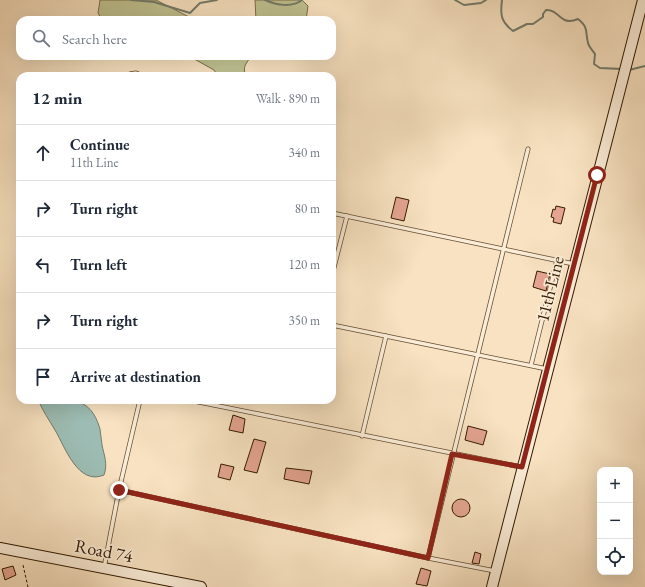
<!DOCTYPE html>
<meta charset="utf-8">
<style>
body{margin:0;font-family:"EB Garamond",serif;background:#f6f6f7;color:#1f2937}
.controls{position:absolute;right:12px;bottom:12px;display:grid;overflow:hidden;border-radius:8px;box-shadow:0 4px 16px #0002}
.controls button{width:36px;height:36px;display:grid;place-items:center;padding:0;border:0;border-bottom:1px solid #e0e1e3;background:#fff;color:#1f2937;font:20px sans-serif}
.stop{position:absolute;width:12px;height:12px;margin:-9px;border:3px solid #8f2418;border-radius:50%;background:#fff}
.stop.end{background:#8f2418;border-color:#fff;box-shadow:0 1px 4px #0008}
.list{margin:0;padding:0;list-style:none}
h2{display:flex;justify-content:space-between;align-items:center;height:52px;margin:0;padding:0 16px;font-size:17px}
h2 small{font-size:13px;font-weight:400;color:#747a83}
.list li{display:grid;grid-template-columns:26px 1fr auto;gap:12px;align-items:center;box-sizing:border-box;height:56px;padding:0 16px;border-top:1px solid #e0e1e3}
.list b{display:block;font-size:15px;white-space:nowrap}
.list p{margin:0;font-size:13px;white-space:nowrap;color:#747a83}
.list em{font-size:13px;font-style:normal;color:#747a83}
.icon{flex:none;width:22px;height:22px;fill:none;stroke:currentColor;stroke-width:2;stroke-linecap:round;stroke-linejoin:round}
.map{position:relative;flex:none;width:645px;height:587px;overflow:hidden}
.search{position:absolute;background:#fff;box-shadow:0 4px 16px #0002;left:16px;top:16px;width:320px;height:44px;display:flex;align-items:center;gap:10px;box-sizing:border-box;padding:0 14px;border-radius:12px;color:#747a83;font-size:15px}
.panel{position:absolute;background:#fff;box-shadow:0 4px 16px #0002;left:16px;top:72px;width:320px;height:332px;border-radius:12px}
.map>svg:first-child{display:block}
.green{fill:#c0c291;stroke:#7a6e48}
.water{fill:#9dbdb4;stroke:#737c6c}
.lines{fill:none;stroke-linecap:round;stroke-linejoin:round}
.stream{stroke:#737c6c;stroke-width:2}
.building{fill:#e4a490;stroke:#331a00}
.lane-casing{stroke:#644c30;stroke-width:5}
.secondary-casing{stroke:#331a00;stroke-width:12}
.path{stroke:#331a00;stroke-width:1;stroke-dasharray:3 2;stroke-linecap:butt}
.lane{stroke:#faecd7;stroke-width:3.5}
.secondary{stroke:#faecd7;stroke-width:10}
.route{stroke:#8f2418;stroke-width:5}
.labels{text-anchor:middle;stroke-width:3.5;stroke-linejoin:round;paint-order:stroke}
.street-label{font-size:18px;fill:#331a00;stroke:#faecd7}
</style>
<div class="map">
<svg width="645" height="587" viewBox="0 0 645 587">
<rect width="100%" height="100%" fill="#f8e2c1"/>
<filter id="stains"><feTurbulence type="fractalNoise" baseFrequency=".005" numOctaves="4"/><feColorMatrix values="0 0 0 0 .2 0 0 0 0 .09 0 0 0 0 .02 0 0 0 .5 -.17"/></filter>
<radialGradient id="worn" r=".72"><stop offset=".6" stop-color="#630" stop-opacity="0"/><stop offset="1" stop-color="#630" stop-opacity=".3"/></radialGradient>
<!-- green -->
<g class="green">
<polygon points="100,0 156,0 191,18 204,20 102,20 98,13"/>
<polygon points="255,0 302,0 308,6 306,20 256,20"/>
<path d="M189 56H252C246 63 242 67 246 76H218L214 70Z"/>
</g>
<!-- water -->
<path class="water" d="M38 400C68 400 90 394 100 429 101 434 101 440 102 445 104 455 108 464 104 475 78 486 65 447 55 430 49 420 43 411 38 400Z"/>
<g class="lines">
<!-- stream -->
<g class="stream">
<polyline points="131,0 154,2 190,13 200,3 217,0"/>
<path d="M265 0C276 5 292 8 302 0"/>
<polyline points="455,0 464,5 481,3 486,0"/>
<path d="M502 0C500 15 501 22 513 31L527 24H533L543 17V14L546 10C560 9 560 27 578 19 589 28 585 31 588 43 589 47 593 51 595 54L594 64 600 68 622 69"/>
<polyline points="629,70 645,66"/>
</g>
</g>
<!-- building -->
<g class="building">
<polygon points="396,197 409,200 404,221 391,218"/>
<polygon points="556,206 565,208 561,224 553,222 554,218 551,217 553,209 555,210"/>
<polygon points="537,271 550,274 546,291 533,287"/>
<polygon points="233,415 245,419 243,433 229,430"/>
<polygon points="468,426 487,431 483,445 465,440"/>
<polygon points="254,439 266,442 257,473 244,470"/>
<polygon points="221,464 234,467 230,480 218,477"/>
<polygon points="286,468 312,471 309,484 284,479"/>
<circle cx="461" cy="508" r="9"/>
<polygon points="475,552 481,554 479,564 472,563"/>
<polygon points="13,566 16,575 5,580 2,569"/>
<polygon points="421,568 431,571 427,586 416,584"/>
</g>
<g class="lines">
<defs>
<g id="lane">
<polyline points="129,76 130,74 136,73 143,76"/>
<polyline points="332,213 574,264"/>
<polyline points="332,275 347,216"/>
<polyline points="332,325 547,369"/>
<polyline points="531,365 557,260"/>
<polyline points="189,400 521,467"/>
<polyline points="362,436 386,336"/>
<polyline points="119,490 140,400"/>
<polyline points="428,558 528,149"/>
<polyline points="104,568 119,490 428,558 495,571"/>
</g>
<g id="secondary">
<polyline points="0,548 201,587"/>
<polyline points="492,587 643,0"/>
</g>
</defs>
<!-- lane casing -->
<use href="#lane" class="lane-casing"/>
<!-- secondary casing -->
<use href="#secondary" class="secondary-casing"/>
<!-- path -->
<polyline class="path" points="23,565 28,587"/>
<!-- lane -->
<use href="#lane" class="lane"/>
<!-- secondary -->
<use href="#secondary" class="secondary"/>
</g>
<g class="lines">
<!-- route -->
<polyline class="route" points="119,490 428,558 452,454 522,467 597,175"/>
</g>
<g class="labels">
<!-- street labels -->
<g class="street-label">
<text transform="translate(550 289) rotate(-76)" y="6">11th Line</text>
<text transform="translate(104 551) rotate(11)" y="6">Road 74</text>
</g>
</g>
<rect width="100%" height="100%" filter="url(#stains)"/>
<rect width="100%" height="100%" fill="url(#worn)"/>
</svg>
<div class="controls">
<button>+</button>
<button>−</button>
<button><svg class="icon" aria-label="locate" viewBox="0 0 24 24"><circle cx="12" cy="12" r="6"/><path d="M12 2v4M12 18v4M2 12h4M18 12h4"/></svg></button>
</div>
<div class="stop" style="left:597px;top:175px"></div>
<div class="stop end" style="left:119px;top:490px"></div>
<div class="search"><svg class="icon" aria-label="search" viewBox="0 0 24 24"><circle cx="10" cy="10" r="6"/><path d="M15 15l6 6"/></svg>Search here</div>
<section class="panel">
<h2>12 min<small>Walk · 890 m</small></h2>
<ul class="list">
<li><svg class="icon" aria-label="ahead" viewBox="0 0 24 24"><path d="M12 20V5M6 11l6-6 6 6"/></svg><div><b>Continue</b><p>11th Line</p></div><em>340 m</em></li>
<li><svg class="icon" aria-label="right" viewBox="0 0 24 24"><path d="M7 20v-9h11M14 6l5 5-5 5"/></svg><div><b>Turn right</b></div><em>80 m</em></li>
<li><svg class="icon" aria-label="left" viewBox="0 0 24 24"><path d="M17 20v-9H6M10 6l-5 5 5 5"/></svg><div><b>Turn left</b></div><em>120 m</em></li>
<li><svg class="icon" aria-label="right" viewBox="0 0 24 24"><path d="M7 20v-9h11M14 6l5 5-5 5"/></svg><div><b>Turn right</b></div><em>350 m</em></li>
<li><svg class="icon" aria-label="arrive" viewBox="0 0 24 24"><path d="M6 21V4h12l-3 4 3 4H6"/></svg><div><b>Arrive at destination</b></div></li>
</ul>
</section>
</div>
